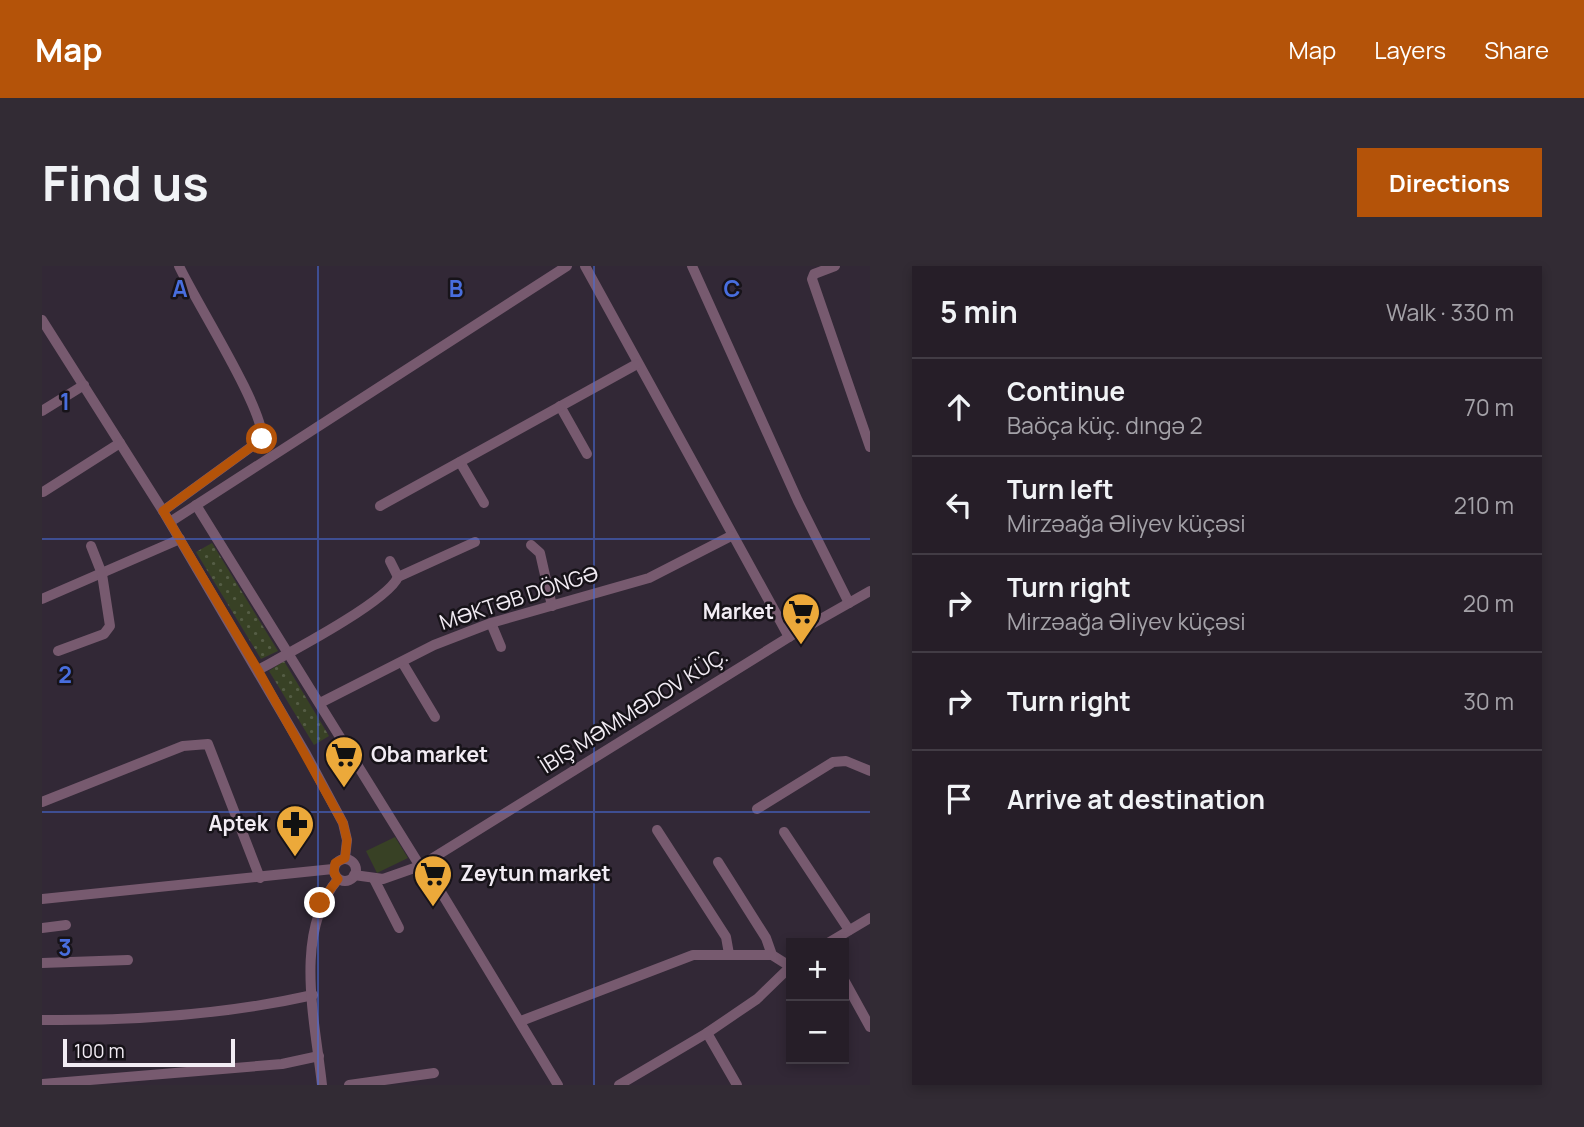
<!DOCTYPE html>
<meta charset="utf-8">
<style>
body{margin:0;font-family:Manrope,sans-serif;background:#322b34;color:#f1f3f6}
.controls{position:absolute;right:21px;bottom:21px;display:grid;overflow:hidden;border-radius:0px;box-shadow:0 4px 10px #0003}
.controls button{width:63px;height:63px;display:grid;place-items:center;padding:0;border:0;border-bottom:2px solid #423c45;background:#261e28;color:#f1f3f6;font:35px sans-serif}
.scale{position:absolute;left:21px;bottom:18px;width:172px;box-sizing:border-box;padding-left:7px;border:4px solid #f2ecf4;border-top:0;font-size:19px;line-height:24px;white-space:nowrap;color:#f2ecf4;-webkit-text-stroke:5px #171319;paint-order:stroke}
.stop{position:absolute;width:21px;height:21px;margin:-16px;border:5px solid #b45309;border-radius:50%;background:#fff}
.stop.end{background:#b45309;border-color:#fff;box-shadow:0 2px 7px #0008}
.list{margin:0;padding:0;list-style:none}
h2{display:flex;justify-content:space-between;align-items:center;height:91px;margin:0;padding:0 28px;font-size:30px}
h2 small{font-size:23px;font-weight:400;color:#a4a2a8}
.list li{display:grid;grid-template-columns:46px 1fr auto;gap:21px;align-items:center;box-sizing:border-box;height:98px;padding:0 28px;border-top:2px solid #423c45}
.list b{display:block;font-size:26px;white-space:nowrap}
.list p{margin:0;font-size:23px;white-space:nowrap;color:#a4a2a8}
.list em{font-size:23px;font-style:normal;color:#a4a2a8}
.icon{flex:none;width:38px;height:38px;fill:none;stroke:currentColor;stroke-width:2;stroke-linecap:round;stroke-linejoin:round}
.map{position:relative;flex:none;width:828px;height:819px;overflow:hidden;border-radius:0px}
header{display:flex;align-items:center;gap:42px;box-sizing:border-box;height:98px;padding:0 35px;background:#b45309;color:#fff}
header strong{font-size:33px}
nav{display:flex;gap:38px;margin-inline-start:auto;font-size:24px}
.intro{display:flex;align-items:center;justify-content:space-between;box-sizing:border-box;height:168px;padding:0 42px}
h1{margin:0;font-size:49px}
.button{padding:18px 32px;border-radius:0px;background:#b45309;color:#fff;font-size:24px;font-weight:700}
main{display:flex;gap:42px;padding:0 42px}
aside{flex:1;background:#261e28;border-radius:0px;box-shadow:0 4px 10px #0003}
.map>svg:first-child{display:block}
.grass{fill:url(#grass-dots)}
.park{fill:#384125}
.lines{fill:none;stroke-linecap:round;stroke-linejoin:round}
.minor{stroke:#775a6f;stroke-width:10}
.route{stroke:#b45309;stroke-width:9}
.grid{fill:none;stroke:#486ede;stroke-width:2;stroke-opacity:0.55}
.labels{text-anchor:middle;stroke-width:5;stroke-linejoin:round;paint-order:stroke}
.street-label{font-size:21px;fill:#f2ecf4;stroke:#171319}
.poi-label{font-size:21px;font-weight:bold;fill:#f2ecf4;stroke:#171319;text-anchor:end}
.grid-label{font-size:23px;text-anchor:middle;font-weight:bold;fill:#486ede;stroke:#171319;stroke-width:5;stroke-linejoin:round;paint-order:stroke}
</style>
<header>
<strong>Map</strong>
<nav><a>Map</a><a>Layers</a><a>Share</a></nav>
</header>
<div class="intro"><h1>Find us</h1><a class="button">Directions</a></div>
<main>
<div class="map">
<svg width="828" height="819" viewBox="0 0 828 819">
<defs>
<pattern id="grass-dots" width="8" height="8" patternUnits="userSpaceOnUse" patternTransform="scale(1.75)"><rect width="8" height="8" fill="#384125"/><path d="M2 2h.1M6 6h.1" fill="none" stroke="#555d45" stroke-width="1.8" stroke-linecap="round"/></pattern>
</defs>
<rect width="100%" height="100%" fill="#322836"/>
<!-- grass -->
<g class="grass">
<polygon points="170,277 236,385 219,393 154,286"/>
<polygon points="242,395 287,470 272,479 227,405"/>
</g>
<!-- park -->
<polygon class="park" points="353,571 366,592 335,607 324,585"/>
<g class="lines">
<!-- minor -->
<g class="minor">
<polyline points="543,0 747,371"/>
<polyline points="650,0 756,235 807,337"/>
<polyline points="793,0 772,8 770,13 828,181"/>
<polyline points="0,54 121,245 264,488 301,557 305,574 303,592"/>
<polyline points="518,140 545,188"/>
<polyline points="0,145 42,119"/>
<polyline points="418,196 442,237"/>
<polyline points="1,226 78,177"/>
<polyline points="154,239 378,600 747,371 828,325"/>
<polyline points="338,240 595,98"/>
<path d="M121 245 220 173C223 144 153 35 137 0"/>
<polyline points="128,256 525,0"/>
<polyline points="489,279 498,287 510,340"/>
<polyline points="348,295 356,311"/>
<polyline points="0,333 138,273"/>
<polyline points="449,357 459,381"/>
<polyline points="16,385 62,368 68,360 60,308 49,280"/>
<polyline points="360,396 393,451"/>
<path d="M216 404C245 388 345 336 356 311L433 276"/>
<polyline points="278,437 392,379 449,357 607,312 689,270"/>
<polyline points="0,536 141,480 166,478 218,612"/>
<polyline points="715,543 791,496 804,495 828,505"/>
<polyline points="615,564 684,671 687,688"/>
<polyline points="742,566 807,664"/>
<circle cx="303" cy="604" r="11"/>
<polyline points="676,596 724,672 730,689"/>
<polyline points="312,609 341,613 378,600 388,608 516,819"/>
<polyline points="332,613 357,662"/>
<polyline points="0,633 291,603"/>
<polyline points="0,662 24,659"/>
<polyline points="786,677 828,652"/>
<polyline points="0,697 86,694"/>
<polyline points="802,714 828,761"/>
<path d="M0 754C90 755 182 749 271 729"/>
<polyline points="479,755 651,689 730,689 749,701"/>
<polyline points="665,767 695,819"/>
<polyline points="0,818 240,798 277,790"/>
<path d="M280 819C273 754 251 667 296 613"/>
<polyline points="307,819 392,807"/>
<polyline points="577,819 665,767 715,733 749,700"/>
</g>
</g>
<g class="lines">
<!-- route -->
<polyline class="route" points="220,173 121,245 216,404 301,557 305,574 303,592 293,597 292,607 296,613 278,637"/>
</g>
<!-- grid -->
<path class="grid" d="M276 0V819M552 0V819M0 273H828M0 546H828"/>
<!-- icons -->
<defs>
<symbol id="supermarket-pin" viewBox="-11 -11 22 30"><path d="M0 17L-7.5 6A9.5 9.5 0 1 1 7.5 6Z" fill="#eca93a" stroke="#171319"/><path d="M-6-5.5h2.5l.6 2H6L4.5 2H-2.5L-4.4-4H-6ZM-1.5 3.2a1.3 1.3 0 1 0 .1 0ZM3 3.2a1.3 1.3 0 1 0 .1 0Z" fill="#111"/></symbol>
<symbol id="pharmacy-pin" viewBox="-11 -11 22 30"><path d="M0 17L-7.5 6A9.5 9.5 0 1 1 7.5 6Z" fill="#eca93a" stroke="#171319"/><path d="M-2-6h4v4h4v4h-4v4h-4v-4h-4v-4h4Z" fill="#111"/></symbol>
</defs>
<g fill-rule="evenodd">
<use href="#supermarket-pin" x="737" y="324" width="44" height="60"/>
<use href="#supermarket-pin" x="280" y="467" width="44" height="60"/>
<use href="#pharmacy-pin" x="231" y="536" width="44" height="60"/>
<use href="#supermarket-pin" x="369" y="586" width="44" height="60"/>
</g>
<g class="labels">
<!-- street labels -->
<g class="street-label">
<text transform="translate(477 332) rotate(-18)" y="7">MƏKTƏB DÖNGƏ</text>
<text transform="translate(592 445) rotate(-32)" y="7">İBIŞ MƏMMƏDOV KÜÇ.</text>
</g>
<!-- poi labels -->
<g class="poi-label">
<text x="732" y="353">Market</text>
<text x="329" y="496" text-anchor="start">Oba market</text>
<text x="226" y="565">Aptek</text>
<text x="418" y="615" text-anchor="start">Zeytun market</text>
</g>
</g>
<g class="grid-label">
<text x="138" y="31">A</text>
<text x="414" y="31">B</text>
<text x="690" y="31">C</text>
<text x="23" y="144">1</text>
<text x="23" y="417">2</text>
<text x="23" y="690">3</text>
</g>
</svg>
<div class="controls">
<button>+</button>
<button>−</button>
</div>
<div class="scale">100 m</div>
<div class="stop" style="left:220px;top:173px"></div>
<div class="stop end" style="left:278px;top:637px"></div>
</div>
<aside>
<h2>5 min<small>Walk · 330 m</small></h2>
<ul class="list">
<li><svg class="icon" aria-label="ahead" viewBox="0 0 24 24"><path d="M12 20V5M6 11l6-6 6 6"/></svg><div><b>Continue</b><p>Baöça küç. dıngə 2</p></div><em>70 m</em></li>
<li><svg class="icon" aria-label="left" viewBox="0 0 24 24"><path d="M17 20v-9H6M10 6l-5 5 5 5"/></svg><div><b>Turn left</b><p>Mirzəağa Əliyev küçəsi</p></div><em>210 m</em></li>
<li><svg class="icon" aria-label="right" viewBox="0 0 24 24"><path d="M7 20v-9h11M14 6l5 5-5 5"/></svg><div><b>Turn right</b><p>Mirzəağa Əliyev küçəsi</p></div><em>20 m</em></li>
<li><svg class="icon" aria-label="right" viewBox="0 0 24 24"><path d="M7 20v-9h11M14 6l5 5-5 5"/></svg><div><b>Turn right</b></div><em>30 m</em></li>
<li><svg class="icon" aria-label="arrive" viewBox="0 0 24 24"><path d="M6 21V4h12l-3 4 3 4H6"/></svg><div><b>Arrive at destination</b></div></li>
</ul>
</aside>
</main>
